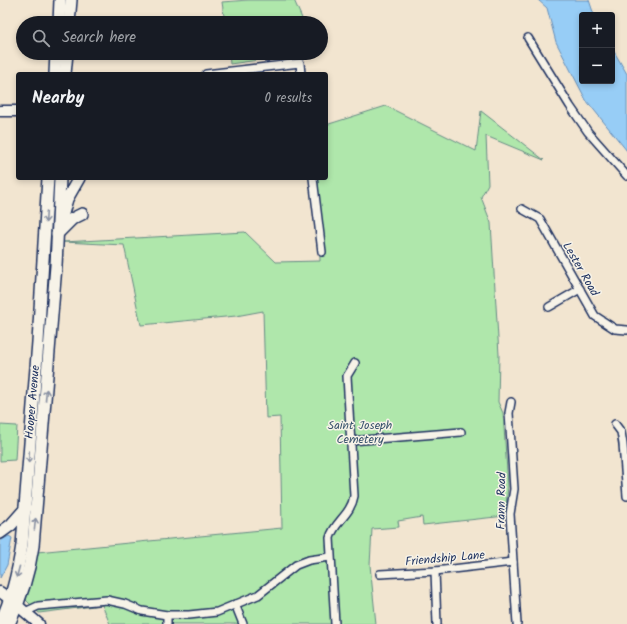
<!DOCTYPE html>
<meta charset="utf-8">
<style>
body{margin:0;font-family:Kalam,sans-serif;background:#20242c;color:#f1f3f6}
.controls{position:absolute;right:12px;top:12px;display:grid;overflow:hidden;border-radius:4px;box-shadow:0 2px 6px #0003}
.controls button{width:36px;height:36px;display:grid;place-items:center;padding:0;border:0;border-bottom:1px solid #363941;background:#171b24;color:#f1f3f6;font:20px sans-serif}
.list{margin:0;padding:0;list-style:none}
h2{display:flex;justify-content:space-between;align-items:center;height:52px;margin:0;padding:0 16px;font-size:17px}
h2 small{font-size:13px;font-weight:400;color:#9ea1a6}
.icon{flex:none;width:22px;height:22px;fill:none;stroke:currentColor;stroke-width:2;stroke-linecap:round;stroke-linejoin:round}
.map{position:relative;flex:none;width:627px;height:624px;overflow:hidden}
.search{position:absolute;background:#171b24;box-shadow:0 2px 6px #0003;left:16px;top:16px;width:312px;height:44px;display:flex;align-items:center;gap:10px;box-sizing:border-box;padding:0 14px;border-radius:22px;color:#9ea1a6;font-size:15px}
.panel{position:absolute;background:#171b24;box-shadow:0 2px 6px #0003;left:16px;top:72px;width:312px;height:108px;border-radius:4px}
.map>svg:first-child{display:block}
.green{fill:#afe7ab;stroke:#658b84}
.water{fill:#97cdf6;stroke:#658eb9}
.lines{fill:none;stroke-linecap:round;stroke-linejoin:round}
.street-casing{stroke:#1b2f5e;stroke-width:10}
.secondary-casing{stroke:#1b2f5e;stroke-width:13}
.primary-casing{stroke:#1b2f5e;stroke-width:14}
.street{stroke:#f7f3e8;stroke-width:7}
.secondary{stroke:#f7f3e8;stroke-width:10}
.primary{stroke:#f7f3e8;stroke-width:11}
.oneway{stroke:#8991a3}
.labels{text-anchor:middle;stroke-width:3;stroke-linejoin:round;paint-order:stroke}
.street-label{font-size:12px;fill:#1b2f5e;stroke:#f7f3e8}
.park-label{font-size:12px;fill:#39546d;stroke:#f7f3e8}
</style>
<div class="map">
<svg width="627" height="624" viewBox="0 0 627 624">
<rect width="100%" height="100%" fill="#f2e5d0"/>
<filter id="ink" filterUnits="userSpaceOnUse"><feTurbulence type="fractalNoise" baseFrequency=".025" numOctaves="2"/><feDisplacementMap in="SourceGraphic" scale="8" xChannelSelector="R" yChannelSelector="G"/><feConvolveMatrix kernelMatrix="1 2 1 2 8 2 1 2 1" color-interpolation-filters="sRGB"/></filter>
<g filter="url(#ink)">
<!-- green -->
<g class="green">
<polygon points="248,0 294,0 304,23 225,23 222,2"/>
<polygon points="229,53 308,53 230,64"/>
<polygon points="386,106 476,151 481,111 544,160 486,136 488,184 481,197 491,223 499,355 498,402 503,413 508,486 505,516 423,525 422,517 398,521 399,527 372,529 370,565 376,624 110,624 102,605 39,613 26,600 37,552 282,528 280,417 266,418 263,311 236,316 141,325 124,245 63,242 245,232 276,262 320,261 318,178 326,178 326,125"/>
<polygon points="0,425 17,426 15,460 0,461"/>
</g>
<!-- water -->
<g class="water">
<polygon points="538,0 589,0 594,15 582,15 582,81 612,81 612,48 627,74 627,151 586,100 556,42 547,8"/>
<polygon points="9,536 12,538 7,565 0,578 0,541"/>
</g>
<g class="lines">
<defs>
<g id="street">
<polyline points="528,38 570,106 588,132 627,176"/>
<polyline points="206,74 300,63 301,74"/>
<polyline points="313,178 322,252"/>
<polyline points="522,209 540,219 595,316 615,329 627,330"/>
<polyline points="549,307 580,289"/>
<polyline points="511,402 509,413 514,489 510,514 517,624"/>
<polyline points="615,424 621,432 623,444 627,496"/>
<polyline points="351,441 461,432"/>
<polyline points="435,571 437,624"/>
<polyline points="380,574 435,571 513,562"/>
<polyline points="235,604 243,624"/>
<polyline points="25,612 38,606 107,600 125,604 142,611 167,615 189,615 217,612 258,595 296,565 309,560 330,557"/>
<polyline points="167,615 167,624"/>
<path d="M335 624 330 538C334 522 351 515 354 496L347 376 355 363"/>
</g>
<g id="secondary">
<polyline points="0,111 18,111"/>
<polyline points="0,592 10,599 39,624"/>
</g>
<g id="primary">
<polyline points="59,23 60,0"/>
<polyline points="69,23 71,0"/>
<polyline points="55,74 56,53"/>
<polyline points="65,74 67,53"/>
<polyline points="62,217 67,199 79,178"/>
<polyline points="57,234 72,219 82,214"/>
<polyline points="0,533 11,525 26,508"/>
<path d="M0 623C12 598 18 572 22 545L38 342 48 178"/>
<path d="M9 624C21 599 29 573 33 546L56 266 60 178"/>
</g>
</defs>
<!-- street casing -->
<use href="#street" class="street-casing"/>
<!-- secondary casing -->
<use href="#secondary" class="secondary-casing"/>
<!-- primary casing -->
<use href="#primary" class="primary-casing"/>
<!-- street -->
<use href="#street" class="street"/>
<!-- secondary -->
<use href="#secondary" class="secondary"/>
<!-- primary -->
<use href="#primary" class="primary"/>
</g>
<!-- one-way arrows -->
<defs><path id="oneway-shaft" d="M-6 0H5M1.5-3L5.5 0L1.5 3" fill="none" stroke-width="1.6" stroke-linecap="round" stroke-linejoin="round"/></defs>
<g class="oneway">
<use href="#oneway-shaft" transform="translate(46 217) rotate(94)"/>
<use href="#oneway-shaft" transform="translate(46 395) rotate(-85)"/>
<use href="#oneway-shaft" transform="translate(29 457) rotate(93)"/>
<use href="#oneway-shaft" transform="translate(35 524) rotate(-84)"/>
<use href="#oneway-shaft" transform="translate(18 572) rotate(105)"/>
</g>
</g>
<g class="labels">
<!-- street labels -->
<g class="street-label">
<text transform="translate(581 269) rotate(60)" y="4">Lester Road</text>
<text transform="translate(32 402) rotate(-85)" y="4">Hooper Avenue</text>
<text transform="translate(501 501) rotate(-89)" y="4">Frann Road</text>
<text transform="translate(445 558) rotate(-5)" y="4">Friendship Lane</text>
</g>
<!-- park labels -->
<g class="park-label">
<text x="360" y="429">Saint Joseph<tspan x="360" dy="14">Cemetery</tspan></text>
</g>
</g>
</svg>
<div class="controls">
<button>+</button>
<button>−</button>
</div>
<div class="search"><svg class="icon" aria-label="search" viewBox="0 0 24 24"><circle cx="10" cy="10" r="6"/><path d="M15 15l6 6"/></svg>Search here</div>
<section class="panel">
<h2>Nearby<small>0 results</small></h2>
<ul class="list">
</ul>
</section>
</div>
